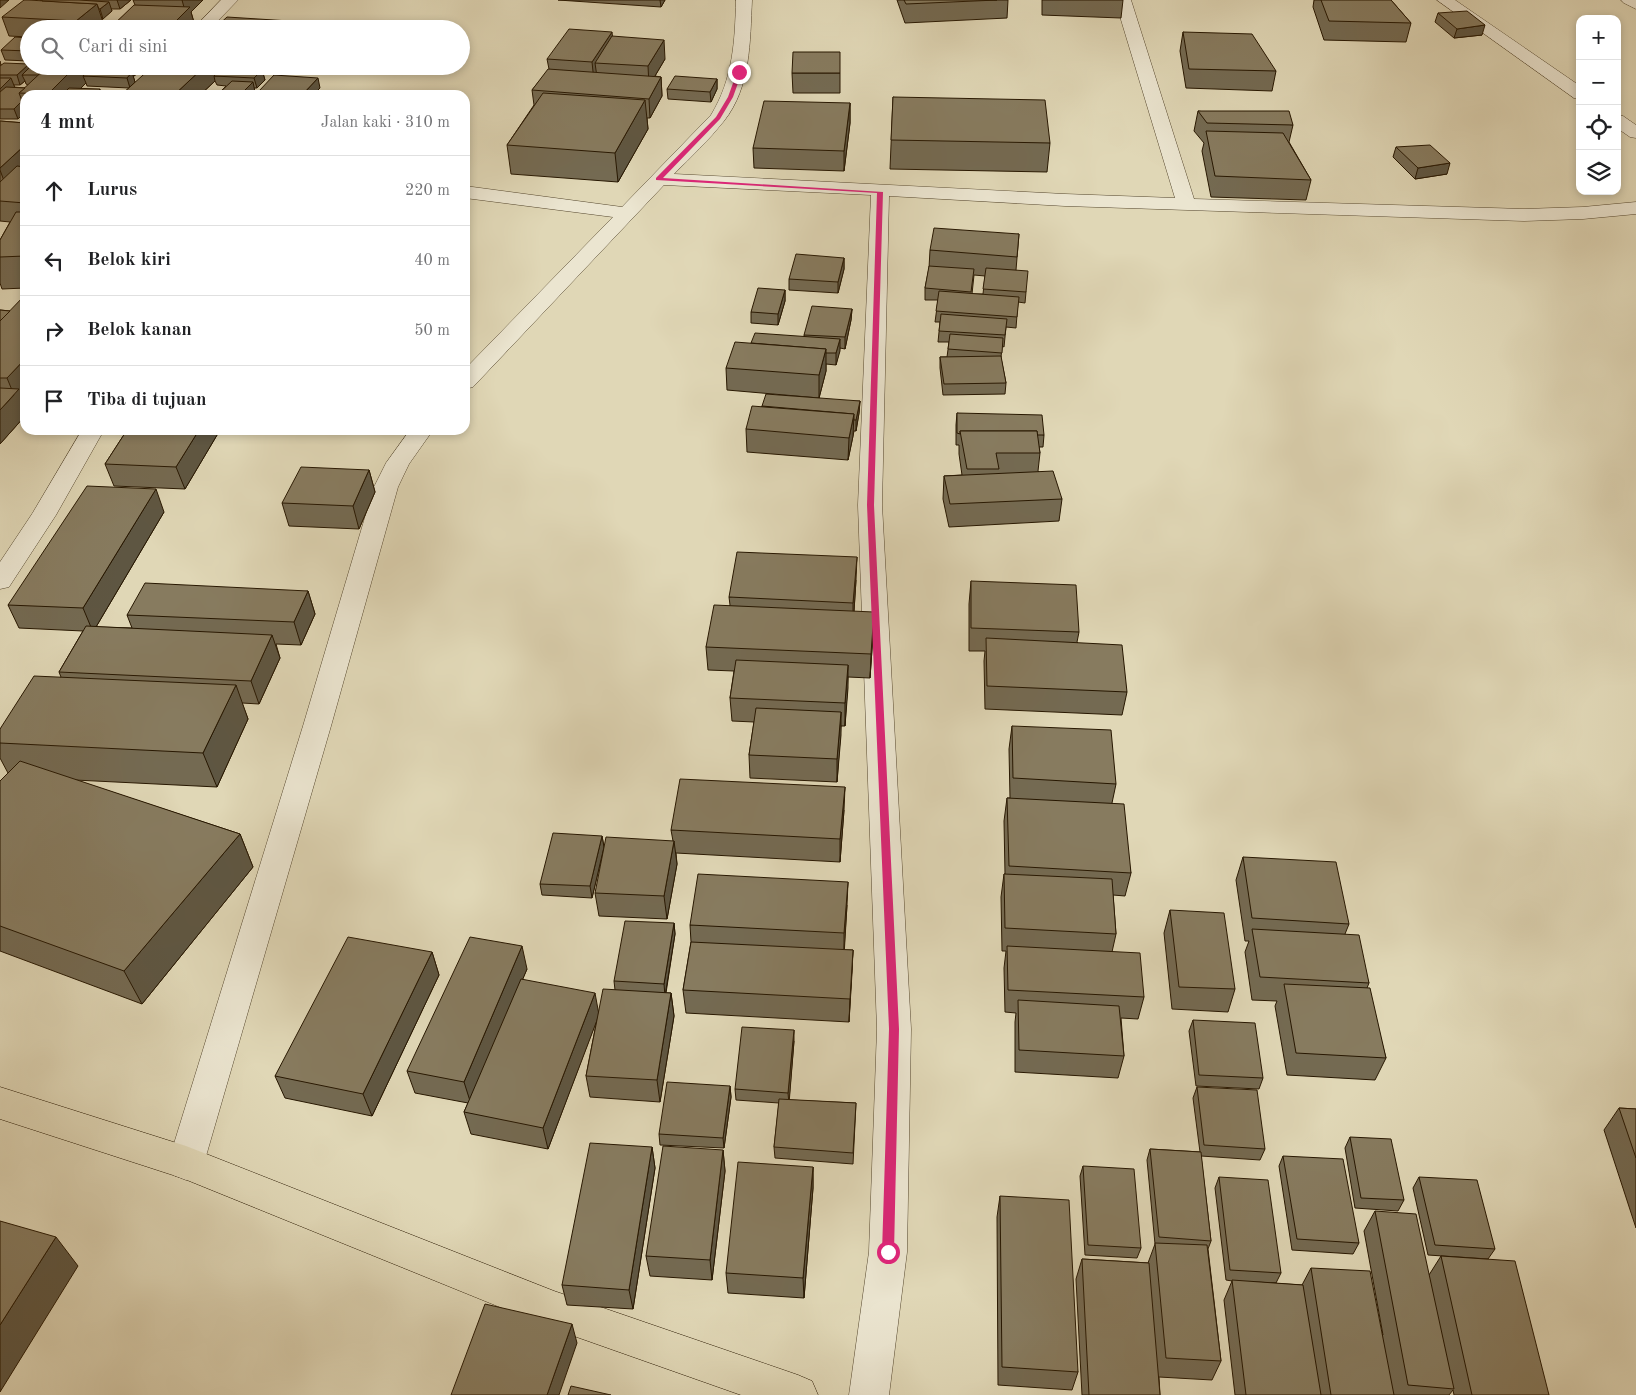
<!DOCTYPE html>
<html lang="id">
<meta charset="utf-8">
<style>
body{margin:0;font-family:"Old Standard TT",serif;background:#f6f6f6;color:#202124}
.controls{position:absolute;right:15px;top:15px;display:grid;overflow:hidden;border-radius:10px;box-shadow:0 2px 8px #0003}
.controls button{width:45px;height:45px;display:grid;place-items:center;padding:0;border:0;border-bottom:1px solid #e0e0e0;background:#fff;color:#202124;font:25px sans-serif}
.stop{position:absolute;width:15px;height:15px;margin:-11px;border:4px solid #db2777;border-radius:50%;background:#fff}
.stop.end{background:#db2777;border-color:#fff;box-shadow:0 1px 5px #0008}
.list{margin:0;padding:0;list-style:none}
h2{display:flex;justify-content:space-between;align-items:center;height:65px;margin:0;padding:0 20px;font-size:21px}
h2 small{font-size:16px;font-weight:400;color:#757577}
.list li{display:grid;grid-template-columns:32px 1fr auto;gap:15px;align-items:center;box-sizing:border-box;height:70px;padding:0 20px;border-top:1px solid #e0e0e0}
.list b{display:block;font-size:19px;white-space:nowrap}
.list em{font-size:16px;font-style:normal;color:#757577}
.icon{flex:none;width:28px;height:28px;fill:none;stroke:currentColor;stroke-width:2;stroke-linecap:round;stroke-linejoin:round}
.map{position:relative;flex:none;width:1636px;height:1395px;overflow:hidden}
.search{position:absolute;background:#fff;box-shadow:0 2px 8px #0003;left:20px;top:20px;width:450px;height:55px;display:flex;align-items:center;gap:12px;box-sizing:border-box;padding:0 18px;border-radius:28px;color:#757577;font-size:19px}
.panel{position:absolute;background:#fff;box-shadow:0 2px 8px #0003;left:20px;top:90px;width:450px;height:345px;border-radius:15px}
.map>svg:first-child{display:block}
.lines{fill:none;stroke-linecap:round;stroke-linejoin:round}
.minor-casing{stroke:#55472e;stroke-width:1}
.primary-casing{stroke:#271701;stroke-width:1}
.minor{fill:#ebe5d0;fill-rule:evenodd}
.primary{fill:#e0d7b6;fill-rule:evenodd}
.wall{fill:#746a52;stroke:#271701;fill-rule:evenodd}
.shaded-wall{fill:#5e5642;stroke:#271701}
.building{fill:#877b5f;stroke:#271701}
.route{fill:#db2777}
</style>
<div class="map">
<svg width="1636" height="1395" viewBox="0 0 1636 1395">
<rect width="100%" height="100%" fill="#e0d7b6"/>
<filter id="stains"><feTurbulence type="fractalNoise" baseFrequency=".004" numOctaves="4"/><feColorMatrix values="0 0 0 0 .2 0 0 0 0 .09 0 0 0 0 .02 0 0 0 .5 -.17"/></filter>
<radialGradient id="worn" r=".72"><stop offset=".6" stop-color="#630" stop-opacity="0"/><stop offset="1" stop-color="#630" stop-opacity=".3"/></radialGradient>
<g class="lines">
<defs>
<g id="minor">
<polygon points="221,0 238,0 210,29 193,29"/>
<path d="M736 0H752C750 41 751 87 724 121 709 140 691 157 674 174L1065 194 1175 198 1115 0H1131L1194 199 1524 209 1583 207 1636 202V214L1583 219 1524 221 1065 206 889 196 882 505 911 1029 907 1252 889 1395H849L869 1252 877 1029 858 505 871 195 664 185 473 387 465 389V369L613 217 465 198V186L622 207 711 115C733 79 735 41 736 0Z"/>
<polygon points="1437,0 1455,0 1580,86 1580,99 1574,98"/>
<polygon points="1621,0 1636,0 1636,9 1624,3"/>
<polygon points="1617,115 1623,116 1636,125 1636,138 1630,137 1617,128"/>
<polygon points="82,430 104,430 56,515 9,587 0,589 0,562 32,514"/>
<polygon points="410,430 433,430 409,464 398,487 331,726 204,1163 199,1175 186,1180 173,1175 168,1163 303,726 374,487 386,463"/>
</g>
<polygon id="primary" points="0,1087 186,1146 554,1291 798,1375 812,1381 818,1395 741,1395 554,1329 182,1178 0,1119"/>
</defs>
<!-- minor casing -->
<use href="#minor" class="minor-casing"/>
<!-- primary casing -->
<use href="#primary" class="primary-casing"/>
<!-- minor -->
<use href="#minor" class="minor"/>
<!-- primary -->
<use href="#primary" class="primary"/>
</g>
<!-- wall -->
<g class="wall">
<polygon points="42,0 131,0 120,9 111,9 112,11 102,19 103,22 96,29 29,29 29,37 9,36 2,17"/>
<polygon points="133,0 203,0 191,12 195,26 192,29 110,29 110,28 135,5"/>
<polygon points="558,0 665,0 661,7"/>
<polygon points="897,0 1008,0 1007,18 905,23"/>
<polygon points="1042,0 1123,0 1121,18 1042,15"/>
<polygon points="1314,0 1391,0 1411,23 1406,42 1324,40 1313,7"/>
<polygon points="1438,13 1482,35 1454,38 1435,22"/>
<polygon points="1183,32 1276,71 1272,91 1186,88 1180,51"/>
<polygon points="612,37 665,59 655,76 661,77 662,96 650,118 647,118 648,129 618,182 511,174 507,145 534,105 532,90 549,69 547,59"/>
<polygon points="29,38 29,61 5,60 1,50"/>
<path d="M0 61 1 65 29 66H91L92 70H94L93 66H147L134 76H133L135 82 132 85 229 67V68L262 70 265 80 257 88H254L255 92 252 95H217L226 86 217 85 215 81 200 95H121L129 88 87 86 86 83 80 88 102 95H25V112L18 119H0ZM25 81 26 84 28 85 25 88 14 87V85H20Z"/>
<polygon points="792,73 840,73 840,93 793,93"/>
<polygon points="717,79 717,89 711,102 668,99 667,89"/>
<polygon points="320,88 313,95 260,95 259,91"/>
<polygon points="893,97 1050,143 1047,172 890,169"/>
<polygon points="850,103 850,123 844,171 754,168 753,148"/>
<polygon points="1198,111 1293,125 1289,142 1311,180 1306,200 1211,197 1202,151 1204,143 1194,131"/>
<polygon points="0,121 25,123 25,288 2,289 0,283 0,240 10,222 0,221"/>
<polygon points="1396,147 1447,174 1415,179 1393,157"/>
<path d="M1019 234 1016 270 1026 292 1025 303 1018 302 1016 328 1006 327 1004 347 1002 346 1001 358 1006 383 1005 394 943 395 940 368V357H947L949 342H938L940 322H935L938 300H925V288L929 268 930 250ZM974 275 985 276 983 294H972Z"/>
<polygon points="844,258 844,269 838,293 789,290 789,279"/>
<polygon points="785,290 785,301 778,325 751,323 751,312"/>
<polygon points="852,309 851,320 845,349 840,348 836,365 826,364 826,371 819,398 727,390 726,368 751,343 804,337 804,335"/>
<polygon points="0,310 10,311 22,395 25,403 25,416 0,444"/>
<polygon points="860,401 859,413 856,431 854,431 853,436 848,460 747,452 746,429 762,406"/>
<polygon points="957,413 1044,435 1043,447 1039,447 1040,453 1038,471 1062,499 1059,521 949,527 943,499 944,476 962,475 959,454 959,445 956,445 956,425"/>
<polygon points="127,430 220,430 185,489 114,486 105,464"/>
<polygon points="369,470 375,492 359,529 289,526 282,503"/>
<polygon points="164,512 96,627 132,628 127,615 308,591 315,614 301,645 276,644 280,658 259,704 242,703 248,719 217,787 75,780 240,834 253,867 142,1004 0,951 0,781 8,773 0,758 0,729 61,677 59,672 83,631 19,628 8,605"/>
<polygon points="856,580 854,611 873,635 870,678 848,677 845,726 841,726 837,782 750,778 749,755 754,722 732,721 730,698 734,671 708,670 706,647 730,605 729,597"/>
<polygon points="971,581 1079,632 1077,642 1127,692 1122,715 985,709 984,661 985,651 969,651 969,604"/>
<polygon points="1012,726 1116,784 1112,803 1131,873 1125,896 1113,895 1116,934 1112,952 1144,997 1138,1019 1121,1018 1124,1056 1118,1078 1015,1072 1015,1022 1016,1013 1005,1012 1004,968 1006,951 1002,951 1001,897 1004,874 1005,874 1004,821 1007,798 1010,798 1009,749"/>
<polygon points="844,810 840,862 676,853 677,864 667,919 599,916 595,893 673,841 671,830"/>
<polygon points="602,836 604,847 592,898 542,895 540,884"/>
<polygon points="1243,857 1349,924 1345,934 1369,983 1367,988 1386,1058 1375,1080 1287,1075 1275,1006 1277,1001 1252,1000 1245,952 1249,941 1245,941 1236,880"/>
<polygon points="847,905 844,950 853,950 849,1022 686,1013 683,990 691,942 690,925"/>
<polygon points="1170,910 1235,989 1228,1012 1172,1009 1164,933"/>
<polygon points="674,923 675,934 666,993 671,993 674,1016 660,1102 590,1097 586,1076 597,1019 548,1149 471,1134 464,1112 468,1103 415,1093 407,1071 527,969 522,980 598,1013 615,990 614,981"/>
<polygon points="432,952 439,975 372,1116 285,1098 275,1076"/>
<polygon points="1193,1020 1263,1078 1259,1089 1196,1086 1189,1031"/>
<polygon points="794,1041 789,1100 856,1103 853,1164 775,1158 774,1147 779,1103 736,1100 735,1089"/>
<polygon points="730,1086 731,1097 724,1148 660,1145 659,1134"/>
<polygon points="1197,1087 1265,1149 1260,1160 1201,1156 1211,1241 1208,1249 1221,1361 1212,1380 1159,1377 1160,1395 1082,1395 1076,1279 1082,1259 1148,1263 1155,1244 1147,1160 1150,1149 1200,1152 1193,1098"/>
<polygon points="1619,1108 1636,1109 1636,1228 1604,1130"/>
<polygon points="1350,1137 1404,1200 1398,1211 1355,1208 1345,1148"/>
<polygon points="652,1147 655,1168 633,1309 567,1305 562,1285"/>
<polygon points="723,1150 725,1171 712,1280 650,1276 646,1256"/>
<polygon points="1283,1156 1359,1243 1353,1254 1292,1250 1279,1166"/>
<polygon points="1083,1166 1141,1248 1137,1258 1085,1255 1080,1176"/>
<polygon points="813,1167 813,1188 804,1298 728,1293 726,1273"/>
<polygon points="1219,1177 1281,1273 1276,1283 1254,1282 1302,1285 1311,1268 1383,1335 1364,1231 1375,1211 1429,1275 1441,1256 1549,1395 1454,1395 1453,1390 1449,1395 1235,1395 1224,1300 1232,1281 1226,1280 1215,1188"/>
<polygon points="1419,1177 1495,1249 1488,1259 1428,1255 1413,1188"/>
<polygon points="1000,1196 1078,1372 1072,1390 998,1385 997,1217"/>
</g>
<!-- shaded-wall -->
<g class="shaded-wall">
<polygon points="0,0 9,0 0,8"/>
<polygon points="117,0 131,0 120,9"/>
<polygon points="182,0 203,0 191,12 195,26 192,29 168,29 185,11"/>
<polygon points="660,0 665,0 661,7"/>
<polygon points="109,2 112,11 103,19 100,9"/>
<polygon points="97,4 103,22 96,29 79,29 76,21"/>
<polygon points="305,22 306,29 298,29"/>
<polygon points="1485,25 1482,35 1454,38 1457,29"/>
<polygon points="612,32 614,51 595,63 597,77 594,81 592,62"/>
<polygon points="664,40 665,59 649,86 648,66"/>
<polygon points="29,64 29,66 30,66 33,73 22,75 25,81 20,85 17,75"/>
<polygon points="76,66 91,66 94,75 83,76 86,83 74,95 48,95 48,94"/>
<polygon points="131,66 147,66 134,76"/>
<polygon points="205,66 229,66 229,67 220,76 214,76 215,81 200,95 174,95"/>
<polygon points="262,70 265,80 257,88 254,78"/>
<polygon points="132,72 135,82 130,88 127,78"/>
<polygon points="661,77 662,96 650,118 649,99"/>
<polygon points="11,78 15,88 0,102 0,89"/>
<polygon points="318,78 320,88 313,95 302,95"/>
<polygon points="717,79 717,89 711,102 710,92"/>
<polygon points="253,82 255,92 252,95 240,95"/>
<polygon points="100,89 102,95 94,95"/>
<polygon points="645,100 648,129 618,182 615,153"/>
<polygon points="22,101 25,108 25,112 18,119 14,109"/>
<polygon points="850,103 850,123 844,171 844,151"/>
<polygon points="25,145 25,172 7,189 0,170 0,168"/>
<polygon points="1450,163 1447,174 1415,179 1418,168"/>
<polygon points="844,258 844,269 838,293 838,282"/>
<polygon points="785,290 785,301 778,325 778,314"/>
<polygon points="852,309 851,320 845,349 845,337"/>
<polygon points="840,339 840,351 836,365 836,353"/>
<polygon points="826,349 826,371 819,398 819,375"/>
<polygon points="25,359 25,391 22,395 25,403 25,416 0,444 0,410 14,395 7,378"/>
<polygon points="860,401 859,413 856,431 856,420"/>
<polygon points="854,414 853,436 848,460 849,438"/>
<polygon points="199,430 220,430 185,489 176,467"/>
<polygon points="369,470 375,492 359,529 353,506"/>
<polygon points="156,489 164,512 93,632 83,608"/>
<polygon points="857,557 856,580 853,626 853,603"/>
<polygon points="308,591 315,614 301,645 294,622"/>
<polygon points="874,612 873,635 870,678 871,654"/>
<polygon points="272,635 280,658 259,704 251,681"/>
<polygon points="848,665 848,688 845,726 845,703"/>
<polygon points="236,685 248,719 217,787 203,753"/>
<polygon points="841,712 841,735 837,782 837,759"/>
<polygon points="845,787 844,810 840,862 840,839"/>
<polygon points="240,834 253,867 142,1004 124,971"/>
<polygon points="602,836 604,847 592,898 590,886"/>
<polygon points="674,841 677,864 667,919 664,896"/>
<polygon points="848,882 847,905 844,956 844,933"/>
<polygon points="674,923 675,934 665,996 664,984"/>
<polygon points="522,946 527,969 471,1104 464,1082"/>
<polygon points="853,950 852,973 849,1022 850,999"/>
<polygon points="432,952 439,975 372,1116 363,1094"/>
<polygon points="595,993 599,1015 548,1149 543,1128"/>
<polygon points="671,993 674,1016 660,1102 657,1080"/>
<polygon points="794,1030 794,1041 789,1104 788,1093"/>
<polygon points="730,1086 731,1097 724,1148 723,1138"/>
<polygon points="652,1147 655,1168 633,1309 629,1290"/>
<polygon points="723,1150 725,1171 712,1280 710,1260"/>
<polygon points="813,1167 813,1188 804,1298 803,1278"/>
<polygon points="56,1237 78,1266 0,1392 0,1325"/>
<polygon points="572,1324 577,1343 559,1395 547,1395"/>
</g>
<!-- building -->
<g class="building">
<polygon points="24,0 28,0 97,4 76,21 2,17"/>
<polygon points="42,0 79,0 109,2 100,9 99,9 97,4 42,1"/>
<polygon points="904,0 997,0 906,4"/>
<polygon points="1321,0 1391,0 1411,23 1329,21"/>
<polygon points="134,5 190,7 168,29 110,28"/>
<polygon points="1467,11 1485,25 1457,29 1438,13"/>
<polygon points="227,17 305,22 298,29 214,29"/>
<polygon points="569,29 612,32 592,62 547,59"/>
<polygon points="1183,32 1252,34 1276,71 1189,69"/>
<polygon points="612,36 664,40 648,66 595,63"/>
<polygon points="15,37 29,38 29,51 1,50"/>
<polygon points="793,52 840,52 840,73 792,73"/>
<polygon points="4,63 29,64 17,75 0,75 0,66"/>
<polygon points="31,66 48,66 38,75 22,75"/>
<polygon points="48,66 76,66 48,94 19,93"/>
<polygon points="153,66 205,66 174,95 121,95"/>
<polygon points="223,67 262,70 254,78 214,76"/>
<polygon points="548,69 661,77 649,99 532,90"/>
<polygon points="89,70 132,72 127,78 83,76"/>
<polygon points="274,75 318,78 302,95 259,91"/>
<polygon points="675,76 717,79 710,92 667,89"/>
<polygon points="0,78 11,78 0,89"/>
<polygon points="232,81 253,82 240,95 217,95"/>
<polygon points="6,87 25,88 19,93 22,101 14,109 0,109 0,92"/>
<polygon points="69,88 100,89 94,95 62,95"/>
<polygon points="543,93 645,100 615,153 507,145"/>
<polygon points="893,97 1045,100 1050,143 891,140"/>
<polygon points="764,101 850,103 844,151 753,148"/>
<polygon points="1198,111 1289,111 1293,125 1207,123"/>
<polygon points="0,121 25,123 25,145 0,168"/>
<polygon points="1206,131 1283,133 1311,180 1215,176"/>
<polygon points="1430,145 1450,163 1418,168 1396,147"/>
<polygon points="17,166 25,167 25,203 0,201 0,182"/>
<polygon points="16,212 25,212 25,256 0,257 0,240"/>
<polygon points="934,228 1019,234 1017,257 930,250"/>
<polygon points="796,254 844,258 838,282 789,279"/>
<polygon points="929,266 974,269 971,292 925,288"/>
<polygon points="986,268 1028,271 1026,292 983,289"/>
<polygon points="758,288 785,290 778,314 751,312"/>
<polygon points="939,291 1019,297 1017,317 936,311"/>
<polygon points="25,295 25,359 7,378 0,378 0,321"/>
<polygon points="812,306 852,309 845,337 804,335"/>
<polygon points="0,310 10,311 0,321"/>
<polygon points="941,314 1007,319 1005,335 939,331"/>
<polygon points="755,333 840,339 836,353 826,353 826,349 751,343"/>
<polygon points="950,334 1003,338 1002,353 948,349"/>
<polygon points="735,342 826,349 819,375 726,368"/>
<polygon points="1001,356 1006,383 944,384 940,357"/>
<polygon points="0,388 19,389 0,410"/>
<polygon points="766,394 860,401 856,420 854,420 854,414 762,406"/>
<polygon points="752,406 854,414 849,438 746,429"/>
<polygon points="957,413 1042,415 1044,435 1037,435 1037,431 960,431 960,434 957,433"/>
<polygon points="127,430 199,430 176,467 105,464"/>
<polygon points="960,431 1037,431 1040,453 996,453 999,469 967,469"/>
<polygon points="301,467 369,470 353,506 282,503"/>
<polygon points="1053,471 1062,499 950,504 944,476"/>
<polygon points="87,486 156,489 83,608 8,605"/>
<polygon points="737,552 857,557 853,603 729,597"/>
<polygon points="971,581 1076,585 1079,632 971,628"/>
<polygon points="145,583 308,591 294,622 127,615"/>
<polygon points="714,605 874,612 871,654 706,647"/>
<polygon points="86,626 272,635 251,681 59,672"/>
<polygon points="986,638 1122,645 1127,692 987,686"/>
<polygon points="736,660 848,665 845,703 730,698"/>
<polygon points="34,676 236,685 203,753 0,743 0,729"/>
<polygon points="756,708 841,712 837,759 749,755"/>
<polygon points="1012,726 1111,730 1116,784 1013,778"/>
<polygon points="20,761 240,834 124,971 0,926 0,781"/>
<polygon points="680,779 845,787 840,839 671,830"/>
<polygon points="1007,798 1124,804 1131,873 1009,866"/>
<polygon points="553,833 602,836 590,886 540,884"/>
<polygon points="606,837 674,841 664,896 595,893"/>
<polygon points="1243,857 1336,862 1349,924 1252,918"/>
<polygon points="698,874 848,882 844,933 690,925"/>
<polygon points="1004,874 1112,879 1116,934 1005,928"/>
<polygon points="1170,910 1224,913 1235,989 1179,987"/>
<polygon points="625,921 674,923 664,984 614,981"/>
<polygon points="1252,929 1359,935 1369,983 1260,977"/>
<polygon points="348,937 432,952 363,1094 275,1076"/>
<polygon points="470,937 522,946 464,1082 407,1071"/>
<polygon points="691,942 853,950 850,999 683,990"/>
<polygon points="1007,946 1140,953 1144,997 1008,990"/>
<polygon points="521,979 595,993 543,1128 464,1112"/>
<polygon points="1284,984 1370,988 1386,1058 1296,1053"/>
<polygon points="603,989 671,993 657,1080 586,1076"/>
<polygon points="1018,1000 1119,1006 1124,1056 1019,1050"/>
<polygon points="1193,1020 1255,1023 1263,1078 1199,1075"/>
<polygon points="742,1027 794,1030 788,1093 735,1089"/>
<polygon points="667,1082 730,1086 723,1138 659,1134"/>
<polygon points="1197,1087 1257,1090 1265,1149 1204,1145"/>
<polygon points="779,1099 856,1103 853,1153 774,1147"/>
<polygon points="1619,1108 1636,1109 1636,1158"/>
<polygon points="1350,1137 1391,1139 1404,1200 1361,1198"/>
<polygon points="590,1143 652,1147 629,1290 562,1285"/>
<polygon points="663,1146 723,1150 710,1260 646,1256"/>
<polygon points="1150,1149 1201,1152 1211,1241 1159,1237"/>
<polygon points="1283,1156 1343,1159 1359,1243 1297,1239"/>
<polygon points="738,1162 813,1167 803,1278 726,1273"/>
<polygon points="1083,1166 1134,1169 1141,1248 1088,1245"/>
<polygon points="1219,1177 1268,1180 1281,1273 1230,1270"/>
<polygon points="1419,1177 1477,1180 1495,1249 1435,1245"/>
<polygon points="1000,1196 1069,1200 1078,1372 1002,1367"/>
<polygon points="1375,1211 1416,1214 1454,1389 1408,1385"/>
<polygon points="0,1221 56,1237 0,1325"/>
<polygon points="1155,1243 1207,1245 1221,1361 1166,1358"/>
<polygon points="1441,1256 1515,1261 1549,1395 1472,1395"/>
<polygon points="1082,1259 1149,1263 1160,1395 1089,1395"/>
<polygon points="1311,1268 1370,1271 1394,1395 1331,1395"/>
<polygon points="1232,1280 1303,1285 1321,1395 1246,1395"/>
<polygon points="485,1304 572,1324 547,1395 451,1395"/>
<polygon points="571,1386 611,1395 568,1395"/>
</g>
<!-- route -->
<polygon class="route" points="739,71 742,72 733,97 720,119 663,178 883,192 874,505 899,1029 894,1252 892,1256 888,1257 884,1256 882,1252 889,1029 867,505 877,193 656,180 656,178 716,117 728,97 737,72"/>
<rect width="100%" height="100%" filter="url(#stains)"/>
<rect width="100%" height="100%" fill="url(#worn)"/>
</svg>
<div class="controls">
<button>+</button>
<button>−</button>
<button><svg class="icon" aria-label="locate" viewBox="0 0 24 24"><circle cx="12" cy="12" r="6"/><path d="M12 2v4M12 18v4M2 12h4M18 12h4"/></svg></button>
<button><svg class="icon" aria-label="layers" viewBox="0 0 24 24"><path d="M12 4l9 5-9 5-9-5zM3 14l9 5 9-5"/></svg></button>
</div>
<div class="stop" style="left:888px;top:1252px"></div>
<div class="stop end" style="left:739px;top:72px"></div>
<div class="search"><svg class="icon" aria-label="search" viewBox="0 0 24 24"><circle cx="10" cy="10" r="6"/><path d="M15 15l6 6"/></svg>Cari di sini</div>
<section class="panel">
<h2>4 mnt<small>Jalan kaki · 310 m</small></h2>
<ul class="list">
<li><svg class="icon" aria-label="ahead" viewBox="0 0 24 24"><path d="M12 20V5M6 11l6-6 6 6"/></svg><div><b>Lurus</b></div><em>220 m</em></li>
<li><svg class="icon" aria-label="left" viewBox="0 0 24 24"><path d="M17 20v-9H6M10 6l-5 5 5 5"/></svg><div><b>Belok kiri</b></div><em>40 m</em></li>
<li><svg class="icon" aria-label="right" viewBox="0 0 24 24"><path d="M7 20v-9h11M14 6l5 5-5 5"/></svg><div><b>Belok kanan</b></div><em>50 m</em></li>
<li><svg class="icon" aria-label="arrive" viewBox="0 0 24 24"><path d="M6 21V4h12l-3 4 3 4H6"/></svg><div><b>Tiba di tujuan</b></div></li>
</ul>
</section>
</div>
